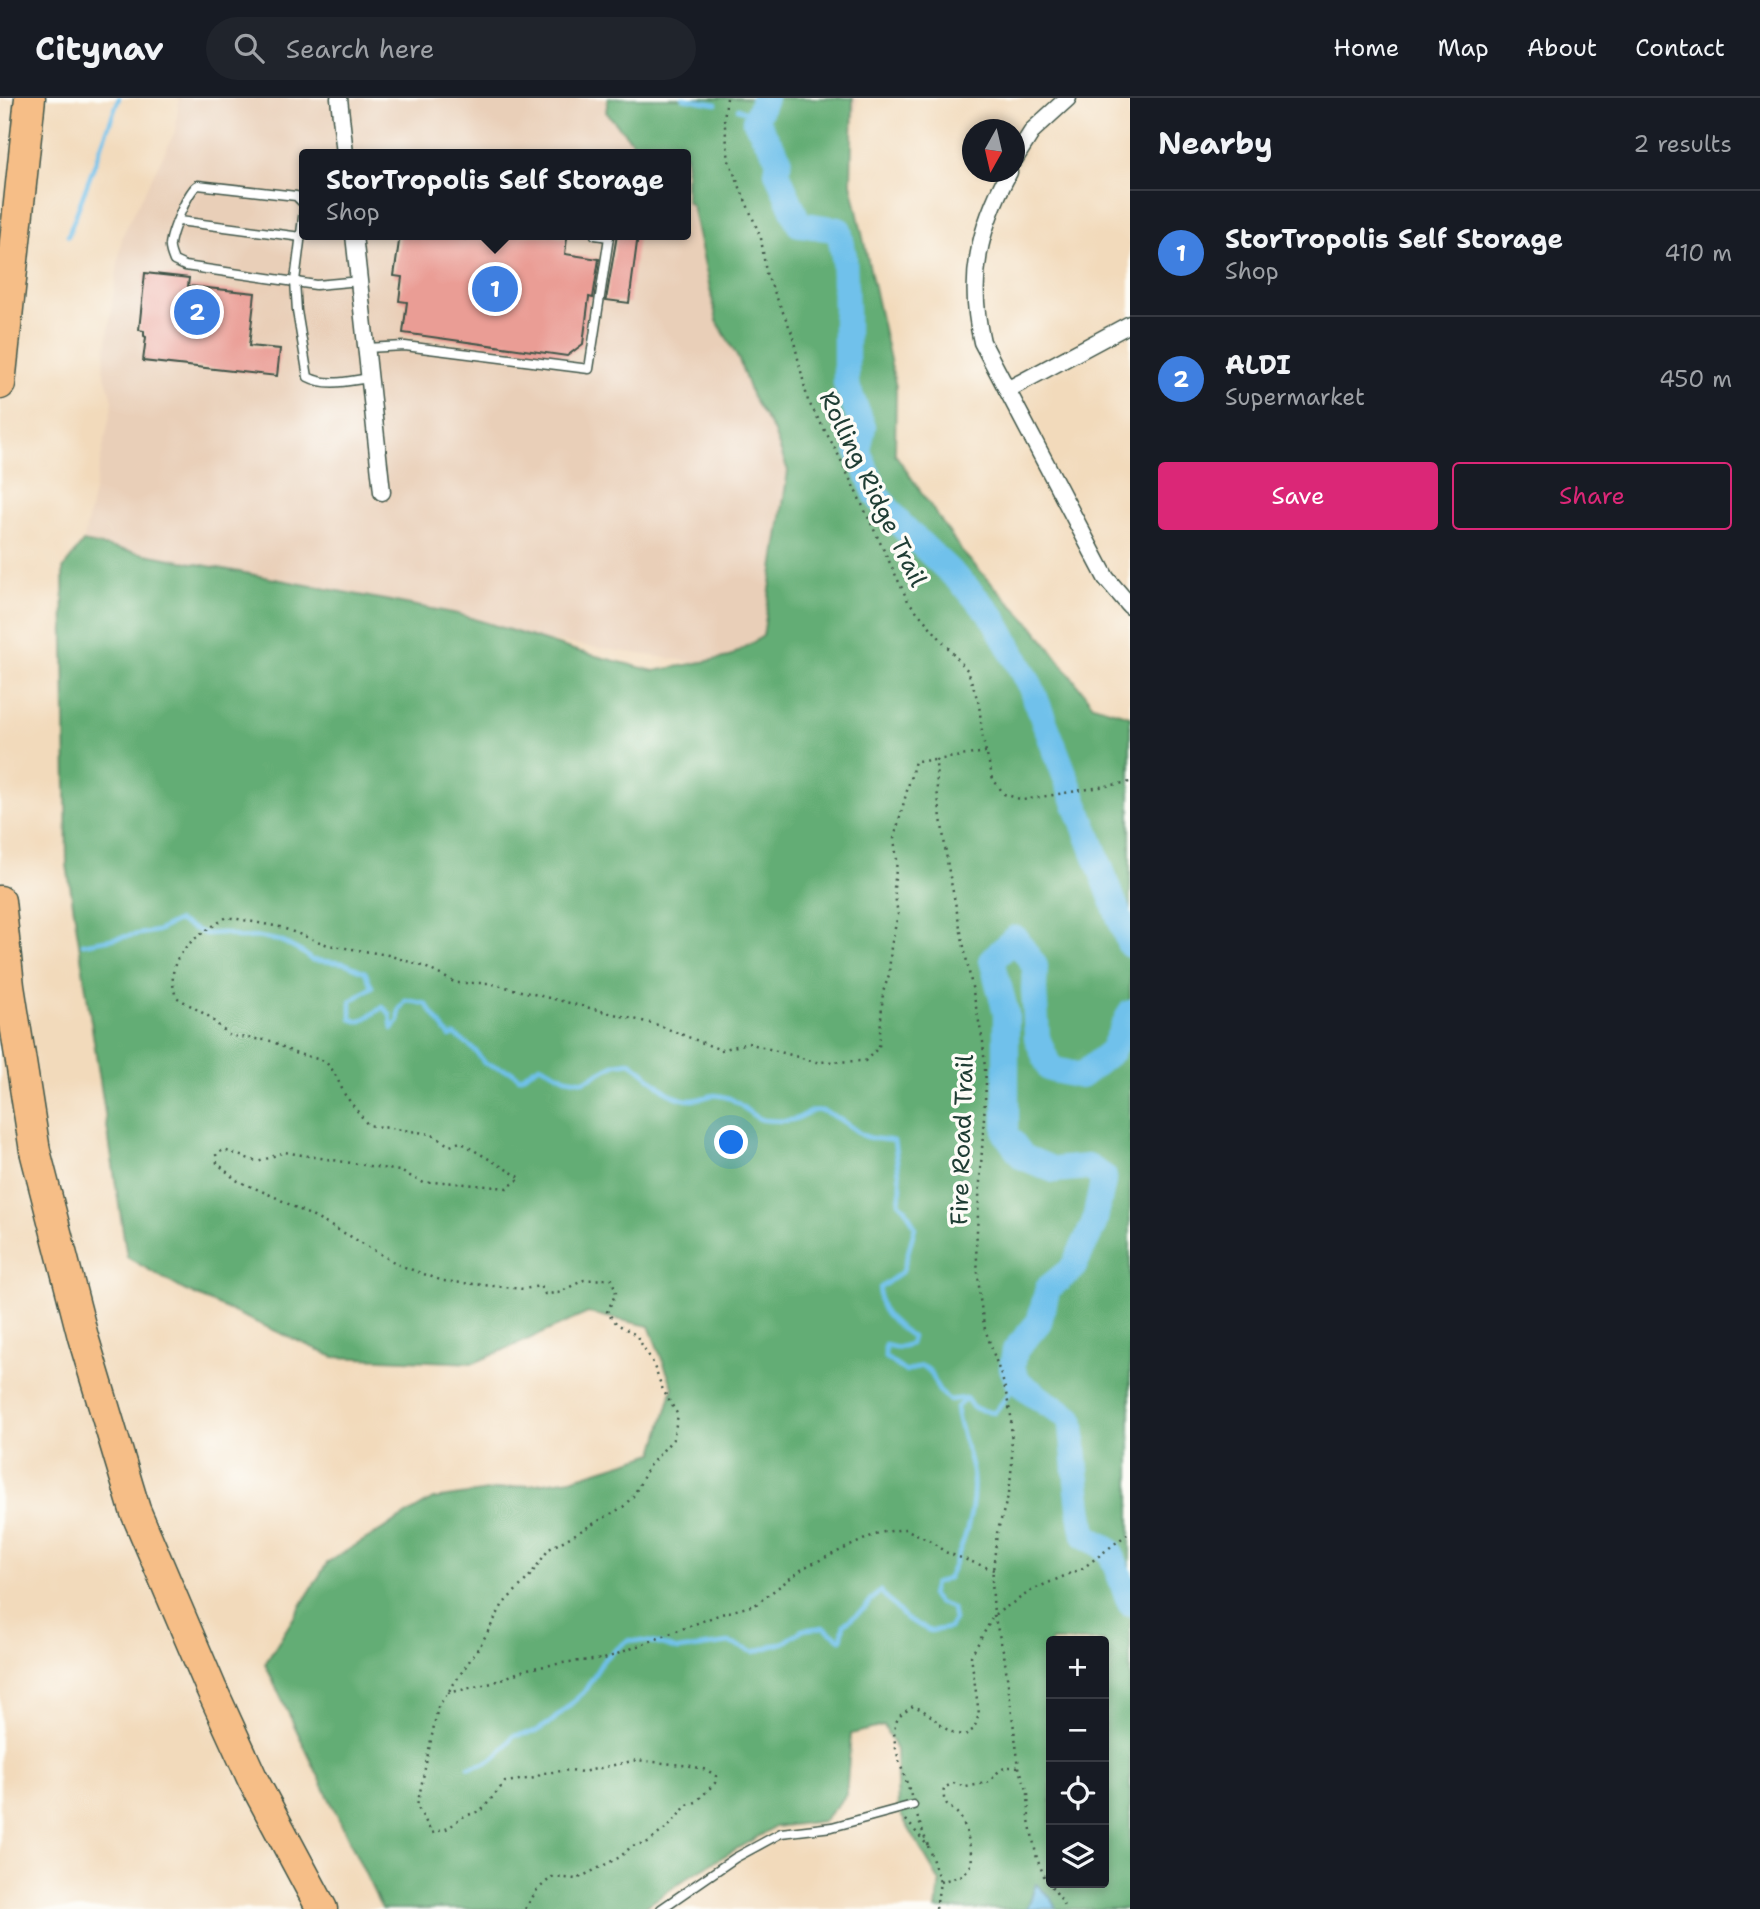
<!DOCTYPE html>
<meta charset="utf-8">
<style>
body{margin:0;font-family:"Shantell Sans",sans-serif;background:#20242c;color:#f1f3f6}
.controls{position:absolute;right:21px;bottom:21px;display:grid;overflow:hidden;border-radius:7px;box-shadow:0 4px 10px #0003}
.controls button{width:63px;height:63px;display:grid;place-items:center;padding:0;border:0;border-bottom:2px solid #363941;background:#171b24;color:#f1f3f6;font:35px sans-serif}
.compass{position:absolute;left:962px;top:21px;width:63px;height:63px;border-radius:50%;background:#171b24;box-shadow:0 4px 10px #0003;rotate:188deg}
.you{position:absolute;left:732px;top:1045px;width:24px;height:24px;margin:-18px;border:5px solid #fff;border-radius:50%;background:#1a73e8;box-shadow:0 0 0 10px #1a73e833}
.badge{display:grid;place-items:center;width:46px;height:46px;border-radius:50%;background:#db2777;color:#fff;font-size:23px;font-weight:700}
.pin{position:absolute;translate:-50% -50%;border:4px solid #fff;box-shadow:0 2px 7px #0006}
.popup{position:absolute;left:299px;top:51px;width:392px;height:91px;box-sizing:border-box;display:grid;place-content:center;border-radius:7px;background:#171b24;filter:drop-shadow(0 2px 5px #0005);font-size:23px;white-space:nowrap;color:#9ea1a6}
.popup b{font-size:26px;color:#f1f3f6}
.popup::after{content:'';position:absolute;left:50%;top:100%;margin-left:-14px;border:14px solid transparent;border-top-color:#171b24}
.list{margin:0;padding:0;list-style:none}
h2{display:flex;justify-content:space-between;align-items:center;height:91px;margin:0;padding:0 28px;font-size:30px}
h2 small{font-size:23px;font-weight:400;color:#9ea1a6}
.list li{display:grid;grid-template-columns:46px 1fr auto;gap:21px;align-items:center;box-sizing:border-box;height:126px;padding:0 28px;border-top:2px solid #363941}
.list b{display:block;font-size:26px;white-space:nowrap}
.list p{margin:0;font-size:23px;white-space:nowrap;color:#9ea1a6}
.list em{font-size:23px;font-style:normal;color:#9ea1a6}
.actions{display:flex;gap:14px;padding:21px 28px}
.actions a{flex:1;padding:16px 0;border:2px solid #db2777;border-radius:7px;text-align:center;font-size:24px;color:#db2777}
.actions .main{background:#db2777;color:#fff}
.icon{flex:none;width:38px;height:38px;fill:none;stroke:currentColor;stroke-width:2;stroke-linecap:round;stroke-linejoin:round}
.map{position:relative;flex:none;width:1130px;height:1811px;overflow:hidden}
header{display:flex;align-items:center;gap:42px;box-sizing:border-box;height:98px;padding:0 35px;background:#171b24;border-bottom:2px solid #363941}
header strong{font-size:33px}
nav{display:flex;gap:38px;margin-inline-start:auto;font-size:24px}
.search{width:490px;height:63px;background:#20242c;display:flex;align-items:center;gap:18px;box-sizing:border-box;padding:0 24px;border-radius:38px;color:#9ea1a6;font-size:26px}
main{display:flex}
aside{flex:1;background:#171b24}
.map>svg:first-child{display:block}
.built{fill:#e9cfb8;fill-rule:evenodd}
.forest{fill:#63ad75;stroke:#417554;stroke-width:2;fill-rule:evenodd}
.water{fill:#70c1eb;stroke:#487f90;stroke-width:2}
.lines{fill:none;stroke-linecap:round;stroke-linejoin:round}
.stream{stroke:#70c1eb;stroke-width:4.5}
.river{stroke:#70c1eb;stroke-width:26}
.building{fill:#ea9d95}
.lane-casing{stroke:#3f5548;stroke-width:11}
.street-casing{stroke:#3f5548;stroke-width:19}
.highway-casing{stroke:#3f5548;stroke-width:33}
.path{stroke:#3f5548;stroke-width:2.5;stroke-dasharray:2 5;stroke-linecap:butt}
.lane{stroke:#fff;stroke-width:8}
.street{stroke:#fff;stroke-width:16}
.highway{stroke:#f6be87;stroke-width:30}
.labels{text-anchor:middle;stroke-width:7;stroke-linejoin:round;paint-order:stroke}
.street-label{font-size:24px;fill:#1f3d34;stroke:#fdfcf7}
</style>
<header>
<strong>Citynav</strong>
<div class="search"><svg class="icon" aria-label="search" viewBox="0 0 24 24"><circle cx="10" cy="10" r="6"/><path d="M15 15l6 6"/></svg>Search here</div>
<nav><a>Home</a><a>Map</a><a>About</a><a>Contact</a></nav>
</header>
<main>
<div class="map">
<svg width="1130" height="1811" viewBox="0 0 1130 1811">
<rect width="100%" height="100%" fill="#fdfcf7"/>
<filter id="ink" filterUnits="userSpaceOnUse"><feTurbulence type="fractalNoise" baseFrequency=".0143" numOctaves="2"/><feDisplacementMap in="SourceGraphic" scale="14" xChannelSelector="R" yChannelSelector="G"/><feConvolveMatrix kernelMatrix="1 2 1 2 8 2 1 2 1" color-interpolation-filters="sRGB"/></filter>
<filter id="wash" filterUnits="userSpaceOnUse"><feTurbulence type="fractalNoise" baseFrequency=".00686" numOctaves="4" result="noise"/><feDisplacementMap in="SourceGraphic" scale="28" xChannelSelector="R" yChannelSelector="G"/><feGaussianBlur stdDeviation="1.57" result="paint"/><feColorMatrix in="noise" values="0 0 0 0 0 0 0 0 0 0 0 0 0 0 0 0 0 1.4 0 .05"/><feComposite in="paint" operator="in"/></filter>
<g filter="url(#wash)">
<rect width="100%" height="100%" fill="#f2dabb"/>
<!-- built -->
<path class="built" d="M179 0H858L775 576 77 473 113 303 103 271 122 138 175 34ZM304 56H686V137H304Z"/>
<!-- forest -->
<path class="forest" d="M608 0H853L851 85 896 289 895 356 963 455 1037 533 1093 607 1130 618V1811H936L940 1784 898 1712 896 1652 884 1628 851 1636 846 1697 823 1723 775 1729 691 1777 642 1811H382L265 1566 328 1464 433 1401 571 1381 654 1355 673 1289 649 1228 588 1215 474 1265 334 1259 184 1192 127 1159 67 767 63 471 83 444 458 516 577 553 654 573 729 559 763 538 788 373 773 332 752 299 739 262 717 223 692 108 686 102V56H643L606 14ZM1051 1543H1104V1785H1051Z"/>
<!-- water -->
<polygon class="water" points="1036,1786 1050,1799 1056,1811 1027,1811"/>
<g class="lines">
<!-- stream -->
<g class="stream">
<polyline points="683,0 716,6"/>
<polyline points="738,11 747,14 755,22"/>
<polyline points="68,138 119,0"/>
<path d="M83 846 157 833 177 823 205 836 224 835 240 840 258 839 281 843 305 856 311 862 344 865 365 874 372 889 351 903V921L360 924 383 909 390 916 392 931 399 923V912L406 902 426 906 450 939 455 937 475 952 484 965 513 974 519 980 540 967 566 980 584 983 616 966 630 964C649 975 668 1004 693 1002 709 1001 708 993 729 1000 741 1005 752 1019 760 1021 764 1023 788 1023 792 1022 804 1020 808 1010 822 1013 834 1016 848 1027 858 1034 867 1042 883 1041 894 1043L901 1089 899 1104 906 1111 915 1129 903 1173 880 1190C875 1214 895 1226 912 1239L910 1246 897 1250 885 1247V1259L906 1274 921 1268C934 1272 933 1283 939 1293 942 1296 946 1299 949 1302L966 1300 973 1310 994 1315 1018 1284"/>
<path d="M469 1669C495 1665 498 1658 513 1638L535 1634 551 1624 584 1594 604 1561 628 1542 652 1544 678 1552 730 1545 754 1554 785 1544 802 1532 824 1529 841 1542 844 1526 864 1511 880 1493 905 1520 930 1533 949 1530 954 1522 952 1510 938 1505 931 1497 934 1486 948 1480C962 1451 976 1414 973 1380 971 1356 959 1334 956 1310L965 1301"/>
</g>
<!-- river -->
<g class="river">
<polyline points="765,0 755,22 779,61 777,74 799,126 839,132 844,158 846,213 846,286 863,329 858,353 877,398 903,429 966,489 993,519 1031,589 1130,847"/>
<path d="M1130 915 1112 953 1081 978 1050 971 1037 940 1034 891 1035 868 1015 840 992 862 1006 915V1036L1023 1059 1054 1072 1088 1069 1104 1079 1094 1126 1073 1170 1048 1190 1039 1224 1015 1252 1012 1270 1018 1284 1042 1302 1071 1320C1076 1359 1076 1398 1085 1437L1110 1453 1130 1505"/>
</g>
</g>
<g id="blocks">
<!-- building -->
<g class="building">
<polygon points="400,137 434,137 465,141 465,137 547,137 567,140 565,156 599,161 593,200 589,199 583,246 567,258 403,235 407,204 399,203 402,179 394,178"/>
<polygon points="617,137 638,137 629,205 606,202"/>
<polygon points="145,175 189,180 188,188 255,195 249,248 280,251 277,278 143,263 146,239 144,238 144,233 139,232"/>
</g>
</g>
</g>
<g filter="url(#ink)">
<use href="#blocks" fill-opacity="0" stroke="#3f5548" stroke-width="2"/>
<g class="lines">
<defs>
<g id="lane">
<path d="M304 106 296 98 198 87C188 92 171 135 170 147 169 151 172 158 174 163L185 168 316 187 360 183"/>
<path d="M304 112 295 183 297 213 308 279C327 289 348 283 369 280"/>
<polyline points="179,123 301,139"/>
<polyline points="366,250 405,248 589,271 609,139 595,137"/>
<polyline points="661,1811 735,1760 781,1735 832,1729 913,1707"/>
</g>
<g id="street">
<polyline points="339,0 345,56"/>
<polyline points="1014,62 1033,32 1068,0"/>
<path d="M1009 74C979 130 967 181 982 244L1106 480 1130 508"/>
<polyline points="354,137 382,394"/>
<polyline points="1007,292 1130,226"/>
</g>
<g id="highway">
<polyline points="0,286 30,0"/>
<polyline points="0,803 9,888 35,1053 83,1239 135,1412 211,1590 253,1682 322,1811"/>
</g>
</defs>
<!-- lane casing -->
<use href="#lane" class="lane-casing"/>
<!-- street casing -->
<use href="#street" class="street-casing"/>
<!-- highway casing -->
<use href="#highway" class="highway-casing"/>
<!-- path -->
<g class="path">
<polyline points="727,0 724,20 729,63 761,140 766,175 792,235 808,303 836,352 908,503 968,573 979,606 983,642 993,681 1004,696 1023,702 1130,684"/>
<polyline points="986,654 936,662 937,692 948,769 983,944 986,986 976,1149 980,1201 984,1228 1004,1286 1011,1318 1012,1366 1009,1395 997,1435 992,1482 994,1517 1004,1556 1019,1669 1028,1695 1029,1722 1037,1761 1045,1780 1061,1801 1065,1811"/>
<polyline points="448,1595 492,1585 527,1571 569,1564 604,1561 721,1516 755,1507 805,1469 878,1435 905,1431 929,1442 945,1454 994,1472"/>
<path d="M911 1698C906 1678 884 1636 900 1618 903 1615 909 1611 913 1608 937 1616 939 1635 965 1637L974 1631 979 1616 971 1558 994 1517 1034 1491 1083 1470 1130 1434"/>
<polyline points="906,1722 928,1748 917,1718"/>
<polyline points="928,1748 940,1784 936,1811"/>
<path d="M940 1784 963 1777 972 1766C971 1750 968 1736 962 1722 955 1708 941 1711 944 1690L953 1685 966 1689 990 1684C999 1671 1003 1668 1019 1669"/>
<path d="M525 1811 537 1792 552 1779 577 1781 620 1759 632 1748 648 1744 669 1728 687 1707 696 1704 715 1685 716 1678 707 1672 691 1668 637 1662 582 1674 571 1672 543 1675 535 1680 505 1684 482 1712 460 1720 449 1730 432 1735 417 1708 438 1609 481 1546 503 1506 529 1479 549 1451 623 1409 634 1397 649 1368 673 1341 678 1317 663 1292 652 1263 636 1237 617 1226 607 1214 616 1195 612 1181 584 1182 558 1195 545 1196 540 1188 524 1191 443 1183 399 1167 348 1137 275 1099 236 1082 217 1065 216 1056 224 1052 258 1064 284 1054 400 1073 424 1085 444 1084 507 1090 521 1080 460 1044 450 1048 431 1036 368 1027 345 997 334 974 325 963 294 955 272 943 230 938 208 918 176 899C162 856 196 839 227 819L280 829 328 847 388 857 425 869 456 885H489L658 927 721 952 748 945 816 964 865 963 879 949 883 894 889 877 891 848 898 817 894 790 897 762 894 741 915 663 936 662"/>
</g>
<!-- lane -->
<use href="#lane" class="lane"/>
<!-- street -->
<use href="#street" class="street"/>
<!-- highway -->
<use href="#highway" class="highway"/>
</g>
</g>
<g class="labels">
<!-- street labels -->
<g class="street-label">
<text transform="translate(873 391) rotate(64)" y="8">Rolling Ridge Trail</text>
<text transform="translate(962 1042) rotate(-88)" y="8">Fire Road Trail</text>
</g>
</g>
</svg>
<div class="controls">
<button>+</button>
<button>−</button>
<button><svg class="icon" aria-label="locate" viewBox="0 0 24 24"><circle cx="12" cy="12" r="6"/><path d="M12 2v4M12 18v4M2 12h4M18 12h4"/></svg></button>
<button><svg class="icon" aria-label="layers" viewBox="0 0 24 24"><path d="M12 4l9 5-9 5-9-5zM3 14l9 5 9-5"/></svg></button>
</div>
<svg class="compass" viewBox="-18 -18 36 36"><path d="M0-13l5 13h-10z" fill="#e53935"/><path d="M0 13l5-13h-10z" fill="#9ea1a6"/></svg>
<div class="you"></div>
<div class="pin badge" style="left:495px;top:191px;background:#3f7fe0">1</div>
<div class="popup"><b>StorTropolis Self Storage</b>Shop</div>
<div class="pin badge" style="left:197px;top:214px;background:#3f7fe0">2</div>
</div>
<aside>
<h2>Nearby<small>2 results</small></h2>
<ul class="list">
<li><span class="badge" style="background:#3f7fe0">1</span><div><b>StorTropolis Self Storage</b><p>Shop</p></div><em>410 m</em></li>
<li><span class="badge" style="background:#3f7fe0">2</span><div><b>ALDI</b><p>Supermarket</p></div><em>450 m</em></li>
</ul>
<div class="actions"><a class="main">Save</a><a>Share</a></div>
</aside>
</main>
